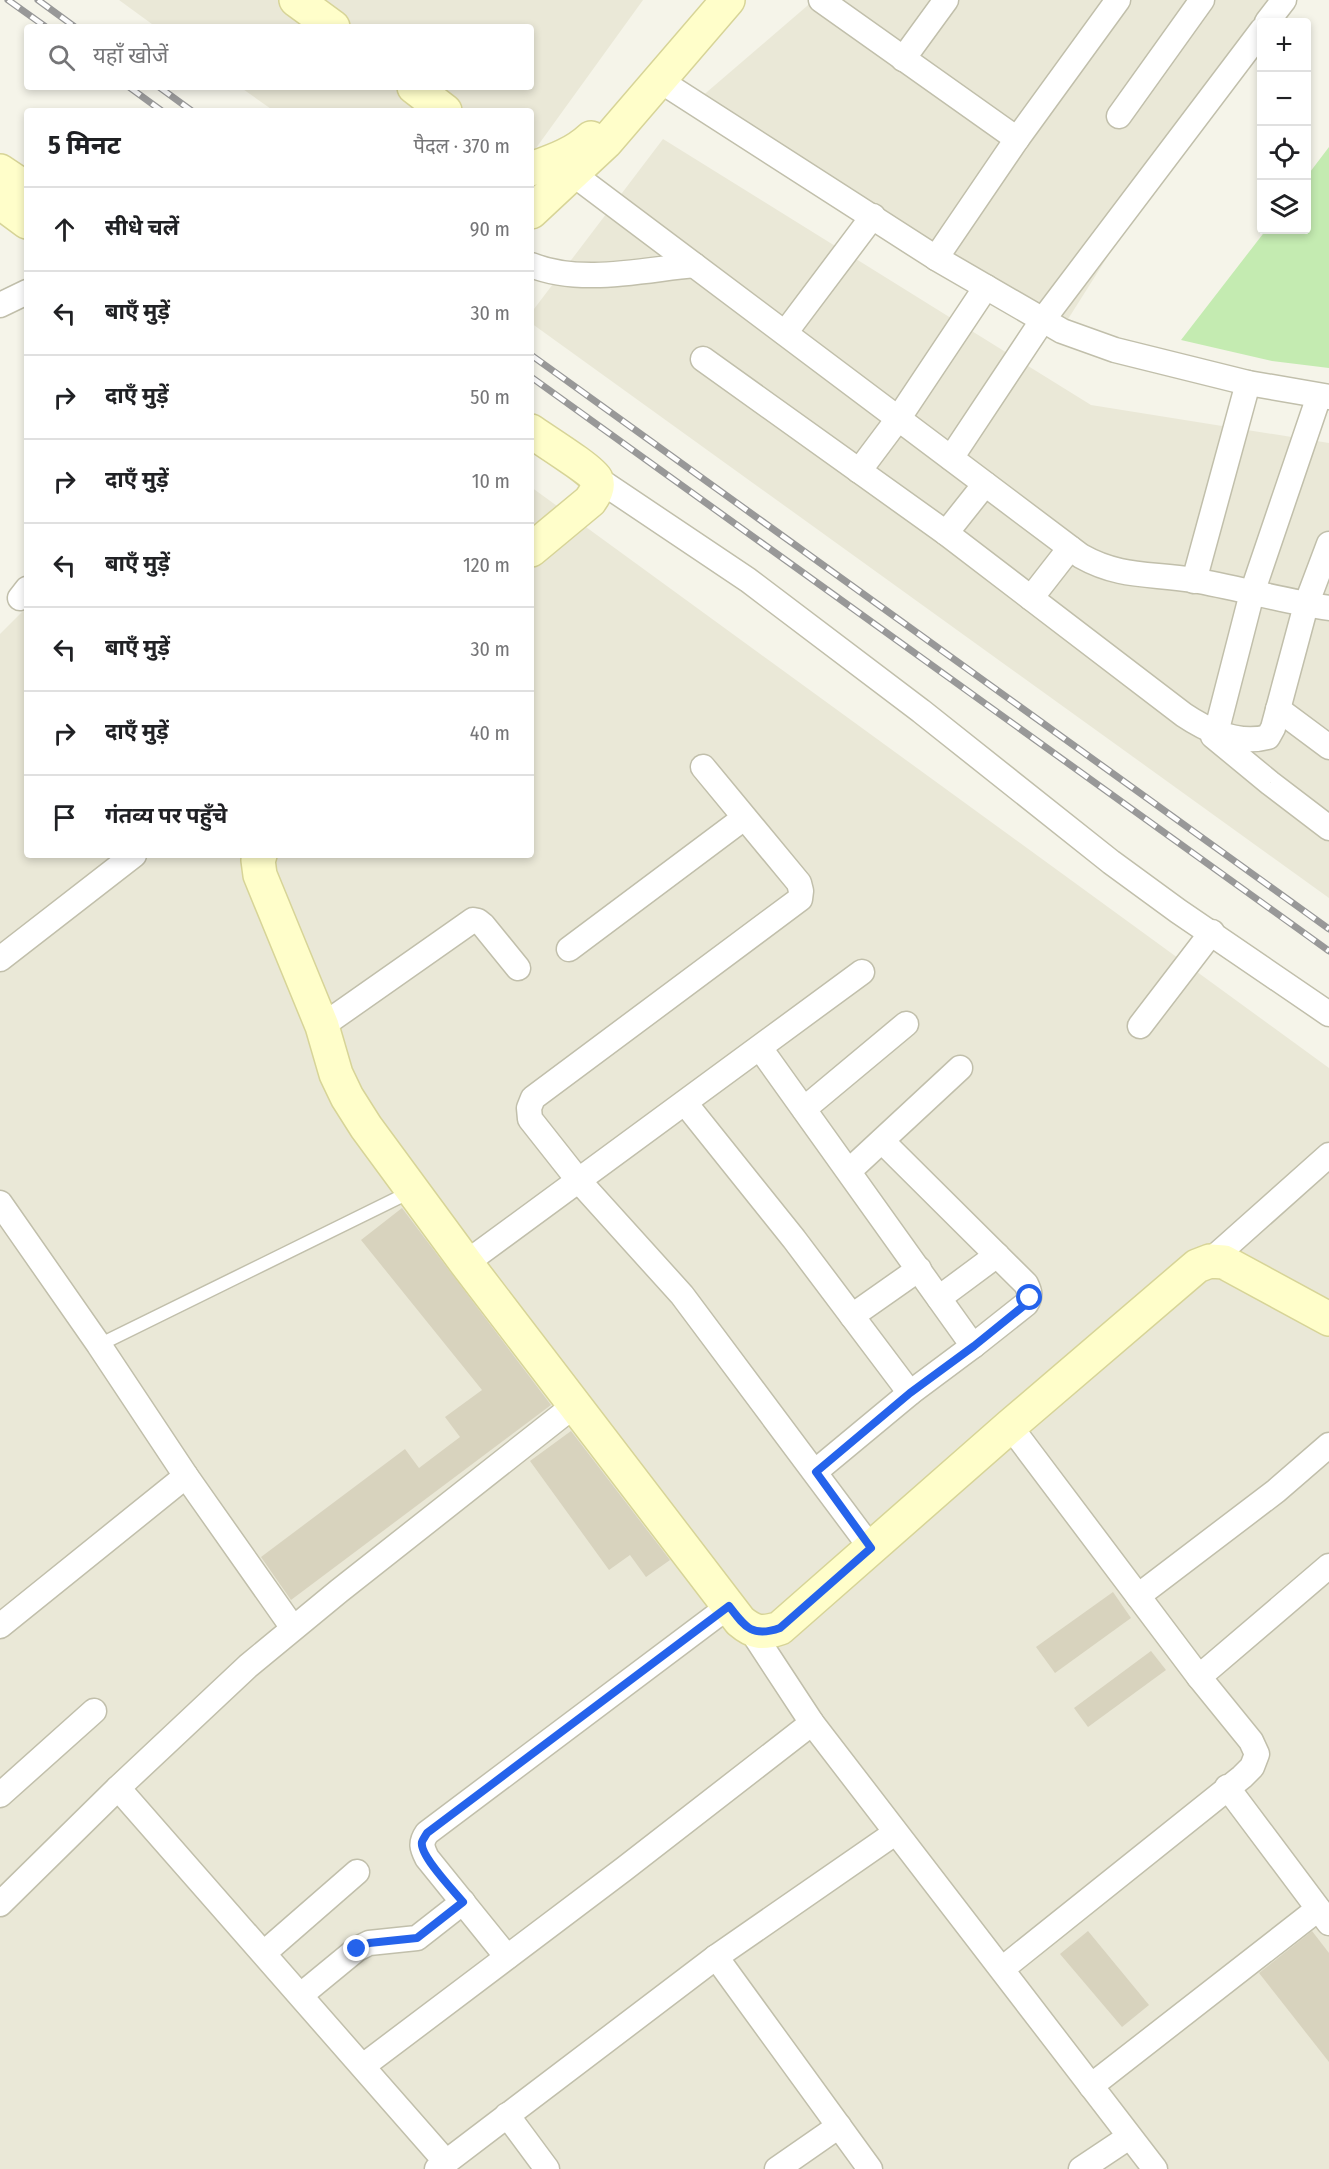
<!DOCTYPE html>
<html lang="hi">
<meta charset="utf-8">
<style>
body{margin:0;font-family:"Fira Sans Condensed","Noto Sans Devanagari",sans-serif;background:#f6f6f6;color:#202124}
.controls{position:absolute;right:18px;top:18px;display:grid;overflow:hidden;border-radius:6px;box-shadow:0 3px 9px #0003}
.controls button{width:54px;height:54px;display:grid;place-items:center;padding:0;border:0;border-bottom:2px solid #e0e0e0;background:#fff;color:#202124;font:30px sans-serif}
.stop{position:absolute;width:18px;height:18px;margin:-14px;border:4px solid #2563eb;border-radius:50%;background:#fff}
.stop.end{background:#2563eb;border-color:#fff;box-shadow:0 2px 6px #0008}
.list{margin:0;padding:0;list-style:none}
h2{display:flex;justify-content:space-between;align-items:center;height:78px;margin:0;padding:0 24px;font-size:26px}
h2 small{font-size:20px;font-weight:400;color:#757577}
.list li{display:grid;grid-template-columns:39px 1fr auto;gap:18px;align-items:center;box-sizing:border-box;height:84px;padding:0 24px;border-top:2px solid #e0e0e0}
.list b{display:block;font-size:22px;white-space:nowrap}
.list em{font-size:20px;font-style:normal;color:#757577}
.icon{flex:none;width:33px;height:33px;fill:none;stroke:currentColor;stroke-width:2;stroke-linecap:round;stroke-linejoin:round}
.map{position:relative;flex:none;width:1329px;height:2169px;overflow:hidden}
.search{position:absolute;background:#fff;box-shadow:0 3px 9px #0003;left:24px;top:24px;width:510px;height:66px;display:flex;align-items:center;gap:15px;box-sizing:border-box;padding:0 21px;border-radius:6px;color:#757577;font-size:22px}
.panel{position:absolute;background:#fff;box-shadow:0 3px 9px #0003;left:24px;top:108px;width:510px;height:750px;border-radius:6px}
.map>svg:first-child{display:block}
.residential{fill:#eae8d7}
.green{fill:#c4ebb1}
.building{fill:#d8d3be}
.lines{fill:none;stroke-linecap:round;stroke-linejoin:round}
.lane-casing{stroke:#c1bfab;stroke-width:15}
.street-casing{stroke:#c1bfab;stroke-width:27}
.secondary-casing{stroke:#d7d497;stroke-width:36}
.lane{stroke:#fff;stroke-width:12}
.street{stroke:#fff;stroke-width:24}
.secondary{stroke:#fffeca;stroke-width:33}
.rail-casing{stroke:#989898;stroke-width:7}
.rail{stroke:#fff;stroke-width:4.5;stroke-dasharray:14;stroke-linecap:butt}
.route{stroke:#2563eb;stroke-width:8}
</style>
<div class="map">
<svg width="1329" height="2169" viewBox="0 0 1329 2169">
<rect width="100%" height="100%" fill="#f5f4e9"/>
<!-- residential -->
<g class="residential">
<polygon points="119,0 643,0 531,155 531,111 274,111 240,87 531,87 531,27 156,27"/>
<polygon points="814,0 1270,0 1063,327 700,98"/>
<polygon points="663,139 1091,405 1329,443 1329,898 531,323 531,313"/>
<polygon points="531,487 1329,1068 1329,2169 0,2169 0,634 27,607 27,855 531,855"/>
</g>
<!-- green -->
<polygon class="green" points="1329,147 1329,368 1272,361 1181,340 1266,230 1306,230 1307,176"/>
<!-- building -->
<g class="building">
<polygon points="402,1208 551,1405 291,1600 261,1557 405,1449 419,1468 460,1437 445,1417 482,1390 361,1240"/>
<polygon points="571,1431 670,1560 646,1577 630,1555 609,1570 530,1461"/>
<polygon points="1113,1592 1131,1618 1055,1673 1036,1647"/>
<polygon points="1151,1651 1166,1670 1088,1727 1074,1708"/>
<polygon points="1088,1931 1149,2005 1122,2027 1060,1954"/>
<polygon points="1312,1931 1329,1953 1329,2062 1259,1973"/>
</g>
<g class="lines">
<defs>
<polyline id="lane" points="99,1345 412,1191"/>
<g id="street">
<polyline points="821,0 1017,139"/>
<polyline points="1267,22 1284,0"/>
<polyline points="903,59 946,0"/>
<polyline points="659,80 936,258 1062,331 1115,350 1248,383 1329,397"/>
<polyline points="1119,116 1202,0"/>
<path d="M573 174 1081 556C1120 578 1150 573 1193 580 1238 588 1283 601 1329 608"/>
<polyline points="936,258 1017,139 1118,0"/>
<path d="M531 265C581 285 642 270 694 265"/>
<polyline points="0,305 27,292"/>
<polyline points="785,333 873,216"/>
<path d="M703 359 946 533 1184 715C1208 731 1238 745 1268 737L1273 728 1306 605 1329 544"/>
<polyline points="951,458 1042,321 1262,30"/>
<polyline points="859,471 898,419 986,287"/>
<polyline points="596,478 748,580 921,711 1111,862 1178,911 1329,1014"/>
<polyline points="946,533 985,484"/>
<polyline points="1194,581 1248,383"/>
<polyline points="20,598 27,589"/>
<polyline points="1031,598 1070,548"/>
<polyline points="1278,709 1329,747"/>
<polyline points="1216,733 1252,593 1319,396"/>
<polyline points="1213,736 1270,783 1329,828"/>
<polyline points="703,767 799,883 801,891 800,899 533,1098 529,1108 530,1119 579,1181 682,1295 871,1548"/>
<polyline points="569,949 744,818"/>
<polyline points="0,959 134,855"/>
<polyline points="322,1026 473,920 478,921 483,925 518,968"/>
<polyline points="1140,1026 1212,932"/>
<polyline points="760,1048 973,1346"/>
<polyline points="685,1103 794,1239 910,1393"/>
<polyline points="804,1109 906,1024"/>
<polyline points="849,1171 960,1068"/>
<polyline points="0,1203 99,1345 186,1476 293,1628"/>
<polyline points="1210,1261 1329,1155"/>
<polyline points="466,1263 862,972"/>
<polyline points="939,1298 997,1255"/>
<polyline points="852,1316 919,1269"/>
<path d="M816 1471 910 1393 973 1346 1026 1304C1031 1296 1030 1292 1026 1284L882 1141"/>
<polyline points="1138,1596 1276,1491 1329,1445"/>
<polyline points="0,1626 186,1476"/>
<polyline points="751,1630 812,1723 1155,2169"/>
<polyline points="1199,1677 1329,1566"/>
<polyline points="1227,1787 1329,1923"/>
<polyline points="118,1788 446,2162"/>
<polyline points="0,1795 94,1711"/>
<polyline points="0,1904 118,1788 248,1666 339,1591 576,1404"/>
<polyline points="264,1953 357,1872"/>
<path d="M507 1957 427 1858C422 1848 420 1843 427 1833L729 1606"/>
<polyline points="716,1957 870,2169"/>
<polyline points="1002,1969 1242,1777 1252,1767 1257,1754 1251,1741 1199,1677 1010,1426"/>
<polyline points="301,1995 357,1949 369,1943 417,1938 463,1902"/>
<polyline points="363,2066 624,1869 812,1723"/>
<polyline points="1091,2086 1318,1909"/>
<polyline points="507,2115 547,2169"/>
<polyline points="437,2169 716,1957 895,1833"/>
<polyline points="777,2169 839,2126"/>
<polyline points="1081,2169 1129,2137"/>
</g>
<g id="secondary">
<polyline points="296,0 333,27"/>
<polyline points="414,87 445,111"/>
<path d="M531 169C553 161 574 154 591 138"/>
<polyline points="0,171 27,189"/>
<polyline points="0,202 27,222"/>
<polyline points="531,212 606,142 728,0"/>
<path d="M531 431C542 439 592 470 596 479 600 487 594 495 590 501L531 550"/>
<path d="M260 855 258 860 260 875 322 1026 336 1074 347 1097 366 1127 466 1263 740 1621C754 1633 762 1634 780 1628L1010 1426 1197 1266 1210 1261 1224 1262 1329 1319"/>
</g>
</defs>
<!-- lane casing -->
<use href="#lane" class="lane-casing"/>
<!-- street casing -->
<use href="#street" class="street-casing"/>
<!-- secondary casing -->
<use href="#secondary" class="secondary-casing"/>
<!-- lane -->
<use href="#lane" class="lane"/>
<!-- street -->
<use href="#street" class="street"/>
<!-- secondary -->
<use href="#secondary" class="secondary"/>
<defs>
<g id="rail">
<polyline points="8,0 46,27"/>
<polyline points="38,0 75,27"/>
<polyline points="129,87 162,111"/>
<polyline points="159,87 192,111"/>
<polyline points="531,355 1329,929"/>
<polyline points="531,377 1329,951"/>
</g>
</defs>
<!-- rail casing -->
<use href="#rail" class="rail-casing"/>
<!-- rail -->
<use href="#rail" class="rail"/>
</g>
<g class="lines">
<!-- route -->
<path class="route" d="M357 1949 369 1943 417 1938 463 1902C454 1891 419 1855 422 1842 422 1841 426 1835 427 1833L729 1606C745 1627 752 1638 780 1628L871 1548 816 1472 910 1393 974 1346 1026 1304 1030 1298"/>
</g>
</svg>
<div class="controls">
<button>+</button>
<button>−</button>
<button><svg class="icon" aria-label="locate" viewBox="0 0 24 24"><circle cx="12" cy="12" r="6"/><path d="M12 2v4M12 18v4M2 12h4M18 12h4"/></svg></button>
<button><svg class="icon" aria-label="layers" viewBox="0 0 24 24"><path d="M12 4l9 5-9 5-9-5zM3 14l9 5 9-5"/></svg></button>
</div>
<div class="stop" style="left:1030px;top:1298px"></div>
<div class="stop end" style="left:357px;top:1949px"></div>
<div class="search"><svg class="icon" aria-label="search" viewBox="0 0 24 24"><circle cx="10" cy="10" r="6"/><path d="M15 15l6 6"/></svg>यहाँ खोजें</div>
<section class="panel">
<h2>5 मिनट<small>पैदल · 370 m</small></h2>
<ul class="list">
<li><svg class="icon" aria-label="ahead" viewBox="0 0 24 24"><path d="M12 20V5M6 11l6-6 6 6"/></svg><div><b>सीधे चलें</b></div><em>90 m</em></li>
<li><svg class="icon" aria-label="left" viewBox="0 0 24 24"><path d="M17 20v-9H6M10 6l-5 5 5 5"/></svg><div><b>बाएँ मुड़ें</b></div><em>30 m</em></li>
<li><svg class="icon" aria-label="right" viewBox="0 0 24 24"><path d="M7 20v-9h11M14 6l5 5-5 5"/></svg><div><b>दाएँ मुड़ें</b></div><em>50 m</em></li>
<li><svg class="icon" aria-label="right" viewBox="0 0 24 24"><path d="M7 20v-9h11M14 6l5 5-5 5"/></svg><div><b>दाएँ मुड़ें</b></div><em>10 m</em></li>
<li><svg class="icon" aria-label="left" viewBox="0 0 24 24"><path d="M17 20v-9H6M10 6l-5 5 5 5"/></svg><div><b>बाएँ मुड़ें</b></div><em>120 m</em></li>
<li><svg class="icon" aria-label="left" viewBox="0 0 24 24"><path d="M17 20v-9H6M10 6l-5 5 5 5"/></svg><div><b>बाएँ मुड़ें</b></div><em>30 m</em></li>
<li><svg class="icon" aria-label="right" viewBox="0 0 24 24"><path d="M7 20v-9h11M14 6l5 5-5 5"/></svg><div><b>दाएँ मुड़ें</b></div><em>40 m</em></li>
<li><svg class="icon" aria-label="arrive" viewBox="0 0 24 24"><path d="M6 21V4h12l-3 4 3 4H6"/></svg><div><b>गंतव्य पर पहुँचे</b></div></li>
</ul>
</section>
</div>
